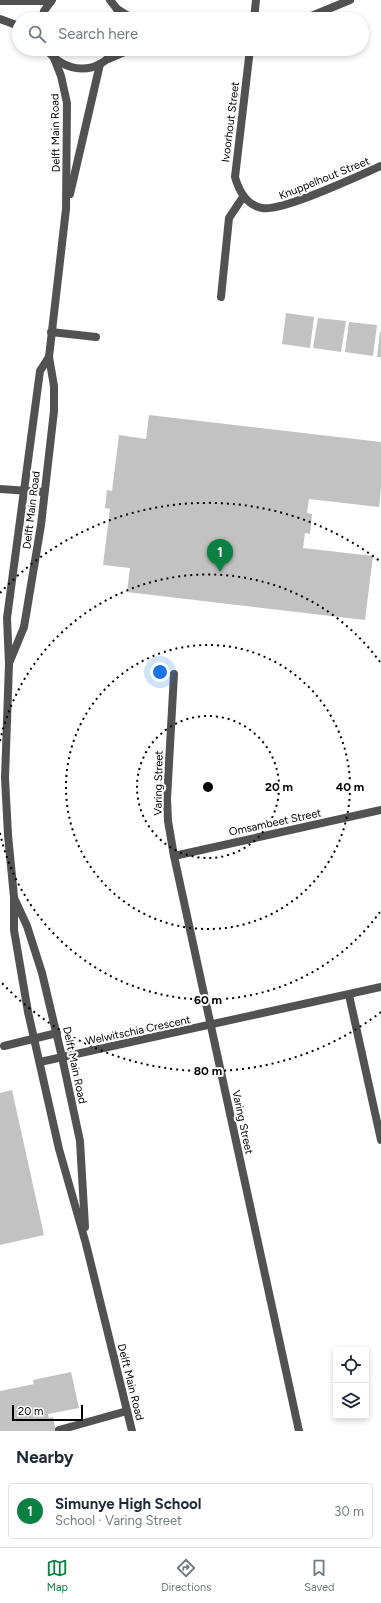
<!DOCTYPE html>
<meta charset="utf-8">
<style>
body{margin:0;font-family:Figtree,sans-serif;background:#f2f2f3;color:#1f2937}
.controls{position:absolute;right:12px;bottom:12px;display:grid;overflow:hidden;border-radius:4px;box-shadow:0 2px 6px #0003}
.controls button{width:36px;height:36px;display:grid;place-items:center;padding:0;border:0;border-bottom:1px solid #e0e1e3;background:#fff;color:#1f2937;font:20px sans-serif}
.scale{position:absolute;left:12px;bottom:10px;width:71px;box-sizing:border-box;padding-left:4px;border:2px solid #000;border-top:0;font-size:11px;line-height:14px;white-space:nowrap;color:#000;-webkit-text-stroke:3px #fff;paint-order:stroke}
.you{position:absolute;left:160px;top:672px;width:14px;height:14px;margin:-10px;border:3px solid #fff;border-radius:50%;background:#1a73e8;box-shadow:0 0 0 6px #1a73e833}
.badge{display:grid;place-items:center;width:26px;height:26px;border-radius:50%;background:#0b8043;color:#fff;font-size:13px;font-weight:700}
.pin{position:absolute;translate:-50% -33px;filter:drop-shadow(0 1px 2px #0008)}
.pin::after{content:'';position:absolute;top:21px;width:14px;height:12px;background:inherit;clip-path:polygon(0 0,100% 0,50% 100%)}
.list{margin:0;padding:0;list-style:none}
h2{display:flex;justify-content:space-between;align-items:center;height:52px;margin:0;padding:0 16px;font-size:17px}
h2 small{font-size:13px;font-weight:400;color:#747a83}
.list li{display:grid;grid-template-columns:26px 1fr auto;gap:12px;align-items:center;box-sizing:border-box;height:56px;margin:0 8px 8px;padding:0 8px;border:1px solid #e0e1e3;border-radius:4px}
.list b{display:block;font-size:15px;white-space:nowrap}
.list p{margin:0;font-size:13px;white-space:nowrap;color:#747a83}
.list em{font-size:13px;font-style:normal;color:#747a83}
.icon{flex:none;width:22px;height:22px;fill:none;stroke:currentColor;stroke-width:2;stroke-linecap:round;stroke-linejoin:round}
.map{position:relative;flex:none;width:381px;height:1431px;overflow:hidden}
.search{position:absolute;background:#fff;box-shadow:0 2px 6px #0003;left:12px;right:12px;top:12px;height:44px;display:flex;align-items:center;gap:10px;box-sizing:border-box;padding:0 14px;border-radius:22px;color:#747a83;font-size:15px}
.sheet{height:116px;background:#fff}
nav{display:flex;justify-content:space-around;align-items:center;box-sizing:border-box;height:56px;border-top:1px solid #e0e1e3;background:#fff;font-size:11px;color:#747a83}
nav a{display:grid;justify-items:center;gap:2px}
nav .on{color:#0b8043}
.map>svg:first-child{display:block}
.building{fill:#c2c2c2}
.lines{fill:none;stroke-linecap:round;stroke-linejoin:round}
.service{stroke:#525252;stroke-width:8}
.minor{stroke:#525252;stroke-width:8}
.tertiary{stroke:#525252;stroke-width:8}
.ring{fill:none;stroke:#000;stroke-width:2;stroke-dasharray:2 4}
.labels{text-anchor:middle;stroke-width:4;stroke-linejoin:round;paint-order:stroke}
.street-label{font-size:11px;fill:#000;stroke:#fff}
.centre{fill:#000;stroke:#fff;stroke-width:2}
.ring-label{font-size:12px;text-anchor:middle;font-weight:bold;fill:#000;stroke:#fff;stroke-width:4;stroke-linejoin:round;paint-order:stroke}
</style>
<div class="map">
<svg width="381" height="1431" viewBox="0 0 381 1431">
<rect width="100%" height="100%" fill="#fff"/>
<!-- building -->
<g class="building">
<polygon points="286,313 314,317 310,348 282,344"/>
<polygon points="318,318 346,321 341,352 313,348"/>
<polygon points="349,322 377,325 373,356 345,352"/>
<polygon points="380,332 381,332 381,357 377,357"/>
<polygon points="149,415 381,442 381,488 379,507 309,499 307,513 312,514 310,534 305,533 303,548 373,556 365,620 127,592 130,568 103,565 110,509 105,508 107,490 112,491 119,435 146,439"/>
<polygon points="12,1090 44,1235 0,1245 0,1093"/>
<polygon points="71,1372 79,1408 48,1414 49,1418 53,1417 56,1431 0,1431 0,1391 34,1384 33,1380"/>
</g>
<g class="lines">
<!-- service -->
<g class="service">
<polyline points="51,332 96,337"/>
<polyline points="4,1046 57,1033"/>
<polyline points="59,1430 127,1411"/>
</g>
<!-- minor -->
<g class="minor">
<polyline points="0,1 51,1"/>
<polyline points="117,9 133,19"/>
<polyline points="0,19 19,26"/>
<polyline points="254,19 256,0"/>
<polyline points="304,19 350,0"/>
<path d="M250 49 235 177C239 191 246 205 262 208 282 212 358 176 381 166"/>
<polyline points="108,59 127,51 143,49"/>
<polyline points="221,297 229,218 243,197"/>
<polyline points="0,489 44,492"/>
<polyline points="174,674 167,799 168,821 174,856 299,1431"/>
<polyline points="174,856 381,810"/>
<polyline points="349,995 381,1140"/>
<polyline points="40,1062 381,987"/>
</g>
<!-- tertiary -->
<g class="tertiary">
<polyline points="110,0 117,9 121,19"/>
<polyline points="42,19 44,11 52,0"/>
<path d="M46 49C66 74 97 76 116 49"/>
<polyline points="70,194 100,64"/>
<polyline points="49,357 40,371 7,618 9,664 5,778 8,835 14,897 14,930 28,1012 59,1149 86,1244 132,1431"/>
<polyline points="10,661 24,627 41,525 54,411 54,386 49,357 66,209 67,103 61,76 54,58"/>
<polyline points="15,900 27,926 42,973 62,1057 80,1141 85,1227"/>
</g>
</g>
<!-- distance rings -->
<g class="ring">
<circle cx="208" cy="787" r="71"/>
<circle cx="208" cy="787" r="142"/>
<path d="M380 912A213 213 0 0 1 0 833M0 741A213 213 0 0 1 380 662"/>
<path d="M381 1012A284 284 0 0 1 0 981M0 593A284 284 0 0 1 381 562"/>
</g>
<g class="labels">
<!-- street labels -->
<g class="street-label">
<text transform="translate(230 122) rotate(-83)" y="4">Ivoorhout Street</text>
<text transform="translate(55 133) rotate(-91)" y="4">Delft Main Road</text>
<text transform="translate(324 178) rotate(-22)" y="4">Knuppelhout Street</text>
<text transform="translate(31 510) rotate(-83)" y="4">Delft Main Road</text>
<text transform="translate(158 783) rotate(-89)" y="4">Varing Street</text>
<text transform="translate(275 822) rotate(-12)" y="4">Omsambeet Street</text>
<text transform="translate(138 1030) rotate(-12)" y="4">Welwitschia Crescent</text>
<text transform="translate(75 1065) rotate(78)" y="4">Delft Main Road</text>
<text transform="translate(243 1122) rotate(78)" y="4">Varing Street</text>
<text transform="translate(131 1382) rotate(76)" y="4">Delft Main Road</text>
</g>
</g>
<circle cx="208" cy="787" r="6" class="centre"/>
<g class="ring-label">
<text x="279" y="791">20 m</text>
<text x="350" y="791">40 m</text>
<text x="208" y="1004">60 m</text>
<text x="208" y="1075">80 m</text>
</g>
</svg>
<div class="controls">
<button><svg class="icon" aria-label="locate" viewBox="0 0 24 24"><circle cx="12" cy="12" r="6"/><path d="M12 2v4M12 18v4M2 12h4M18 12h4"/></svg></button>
<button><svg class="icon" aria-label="layers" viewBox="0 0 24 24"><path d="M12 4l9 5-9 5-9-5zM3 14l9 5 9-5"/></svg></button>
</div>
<div class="scale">20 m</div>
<div class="you"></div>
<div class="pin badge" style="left:220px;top:572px">1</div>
<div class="search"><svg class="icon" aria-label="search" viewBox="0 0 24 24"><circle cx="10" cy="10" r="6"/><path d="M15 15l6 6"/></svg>Search here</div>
</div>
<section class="sheet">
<h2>Nearby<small></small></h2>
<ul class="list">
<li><span class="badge">1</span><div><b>Simunye High School</b><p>School · Varing Street</p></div><em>30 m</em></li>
</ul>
</section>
<nav>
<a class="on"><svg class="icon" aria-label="map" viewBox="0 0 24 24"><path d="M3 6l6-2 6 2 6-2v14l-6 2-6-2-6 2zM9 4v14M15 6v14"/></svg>Map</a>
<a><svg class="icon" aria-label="directions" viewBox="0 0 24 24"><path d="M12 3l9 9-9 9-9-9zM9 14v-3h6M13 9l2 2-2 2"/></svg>Directions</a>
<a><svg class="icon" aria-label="saved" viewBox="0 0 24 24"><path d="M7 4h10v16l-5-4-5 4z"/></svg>Saved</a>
</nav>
